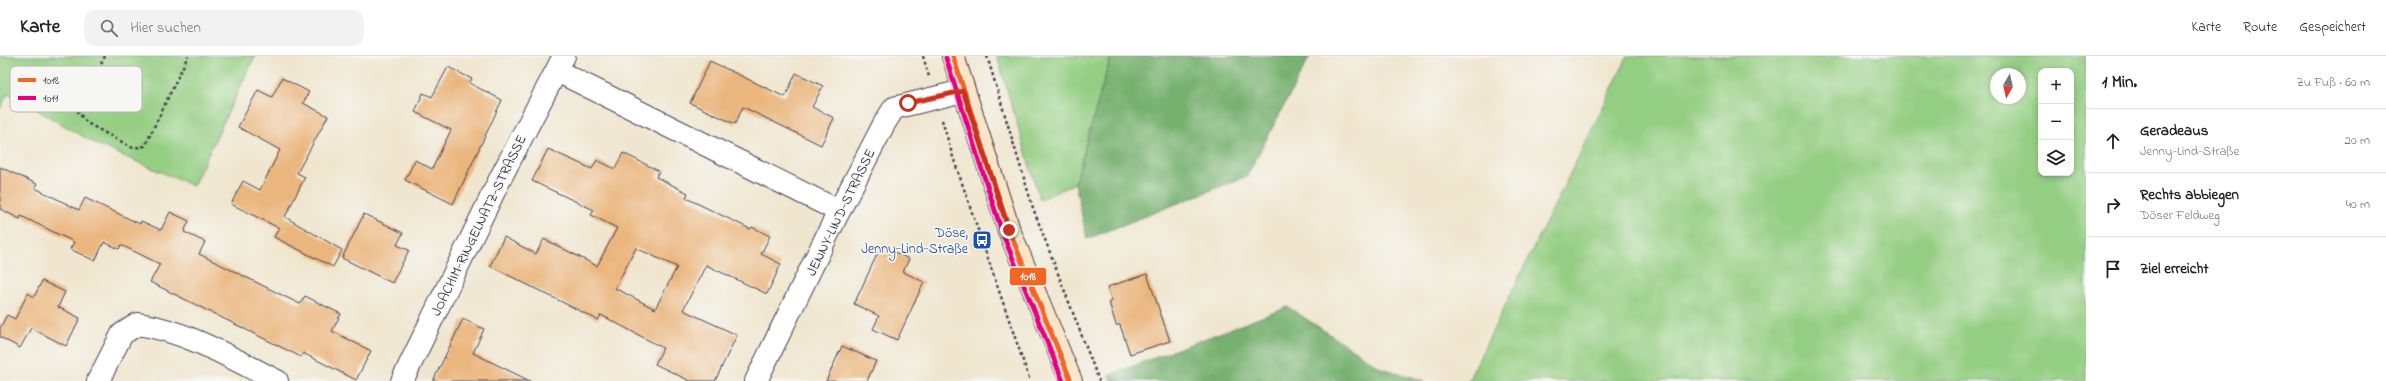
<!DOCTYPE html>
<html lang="de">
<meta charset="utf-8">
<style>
body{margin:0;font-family:"Indie Flower",sans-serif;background:#f2f2f2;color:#202124}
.controls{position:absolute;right:12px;top:12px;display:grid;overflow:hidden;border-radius:8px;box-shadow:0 2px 6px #0003}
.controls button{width:36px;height:36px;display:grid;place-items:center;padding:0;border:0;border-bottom:1px solid #e0e0e0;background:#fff;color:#202124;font:20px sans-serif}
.compass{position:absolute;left:1990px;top:12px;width:36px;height:36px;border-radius:50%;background:#fff;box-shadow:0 2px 6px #0003;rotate:188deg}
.stop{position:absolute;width:12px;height:12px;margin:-9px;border:3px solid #c8321e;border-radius:50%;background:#fff}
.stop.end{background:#c8321e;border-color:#fff;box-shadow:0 1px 4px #0008}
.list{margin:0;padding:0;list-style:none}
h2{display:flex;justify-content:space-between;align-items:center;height:52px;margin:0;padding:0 16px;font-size:17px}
h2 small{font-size:13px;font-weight:400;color:#757577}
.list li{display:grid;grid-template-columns:26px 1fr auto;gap:12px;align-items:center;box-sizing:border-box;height:64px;padding:0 16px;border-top:1px solid #e0e0e0}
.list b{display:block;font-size:15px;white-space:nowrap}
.list p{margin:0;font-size:13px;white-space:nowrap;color:#757577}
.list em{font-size:13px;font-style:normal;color:#757577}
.icon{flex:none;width:22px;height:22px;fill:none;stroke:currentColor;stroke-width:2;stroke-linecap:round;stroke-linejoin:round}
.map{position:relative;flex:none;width:2086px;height:325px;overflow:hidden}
header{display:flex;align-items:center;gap:24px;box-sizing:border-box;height:56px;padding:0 20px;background:#fff;border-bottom:1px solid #e0e0e0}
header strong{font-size:19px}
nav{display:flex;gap:22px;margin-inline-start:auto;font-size:14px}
.search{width:280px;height:36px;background:#f2f2f2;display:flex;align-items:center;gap:10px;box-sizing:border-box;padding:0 14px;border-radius:12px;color:#757577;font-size:15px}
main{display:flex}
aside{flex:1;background:#fff}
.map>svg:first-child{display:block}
.green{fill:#94ce82;stroke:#5b785e;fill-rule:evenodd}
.forest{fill:#77b170;stroke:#4c6a56}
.building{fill:#ebb67d;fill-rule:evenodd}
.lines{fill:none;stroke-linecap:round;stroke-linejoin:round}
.street-casing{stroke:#413f51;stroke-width:24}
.secondary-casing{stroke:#413f51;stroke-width:24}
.path{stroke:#413f51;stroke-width:2.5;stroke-dasharray:3 3;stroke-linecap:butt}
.street{stroke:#fff;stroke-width:22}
.secondary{stroke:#fce5c4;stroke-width:22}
.bus-1-casing{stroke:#f6f6f2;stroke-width:8}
.bus-2-casing{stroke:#f6f6f2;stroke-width:8}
.bus-1{stroke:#f26522;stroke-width:5}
.bus-2{stroke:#e5007d;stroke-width:5}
.route{stroke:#c8321e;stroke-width:5}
.labels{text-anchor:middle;stroke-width:3.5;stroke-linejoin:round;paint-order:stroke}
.street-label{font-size:14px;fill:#22223b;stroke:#f6f6f2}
.transit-label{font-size:14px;fill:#164399;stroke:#f6f6f2;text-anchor:end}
.key{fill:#f6f6f2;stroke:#b6b6bb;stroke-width:1}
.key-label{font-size:11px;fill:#22223b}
.line-badge{stroke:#f6f6f2;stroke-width:1.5}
.badge-label{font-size:11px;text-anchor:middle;font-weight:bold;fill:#fff}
</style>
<header>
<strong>Karte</strong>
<div class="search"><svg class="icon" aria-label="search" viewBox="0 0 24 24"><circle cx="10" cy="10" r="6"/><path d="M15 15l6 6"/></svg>Hier suchen</div>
<nav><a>Karte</a><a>Route</a><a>Gespeichert</a></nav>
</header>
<main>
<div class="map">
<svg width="2086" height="325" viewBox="0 0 2086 325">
<rect width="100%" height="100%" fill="#f6f6f2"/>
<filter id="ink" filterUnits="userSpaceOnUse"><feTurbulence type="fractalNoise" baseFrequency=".025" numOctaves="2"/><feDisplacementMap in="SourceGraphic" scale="8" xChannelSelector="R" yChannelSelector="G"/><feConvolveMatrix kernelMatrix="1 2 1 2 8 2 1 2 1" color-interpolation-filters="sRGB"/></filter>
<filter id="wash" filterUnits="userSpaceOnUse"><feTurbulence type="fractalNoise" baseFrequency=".012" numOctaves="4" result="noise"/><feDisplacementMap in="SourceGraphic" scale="16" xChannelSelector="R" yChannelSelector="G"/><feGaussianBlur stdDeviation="0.9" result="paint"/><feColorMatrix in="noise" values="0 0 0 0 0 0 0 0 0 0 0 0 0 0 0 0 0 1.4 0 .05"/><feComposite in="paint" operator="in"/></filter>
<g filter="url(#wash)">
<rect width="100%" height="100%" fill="#f0e6cf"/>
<!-- green -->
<g class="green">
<polygon points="0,0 255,0 193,130 96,88 8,37 0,53"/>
<polygon points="997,0 1111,0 1075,127 1040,144"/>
<path d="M1628 0H2086V325H1468ZM2041 15H2071V117H2041ZM1996 18H2020V42H1996Z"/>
</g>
<!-- forest -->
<g class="forest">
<polygon points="1111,0 1310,0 1247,120 1087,183 1075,127"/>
<polygon points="1288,251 1381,312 1425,325 1112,325 1109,319"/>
</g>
<g id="blocks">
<!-- building -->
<g class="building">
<polygon points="710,5 785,41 796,17 823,30 812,51 834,62 821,89 743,51 735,68 690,47"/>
<polygon points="448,11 472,23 469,27 502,44 453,148 405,124 415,104 432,113 451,74 415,56 423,37 432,41"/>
<polygon points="282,22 309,36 303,47 328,60 297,117 305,121 285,161 342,194 333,211 274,181 279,172 231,148 243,125 260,134 280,94 238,71 258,34 272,41"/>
<path d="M548 93 592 113 597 104 615 113 623 97 659 115 656 121 688 137 686 142 750 173 752 171 770 180 761 198 781 208 767 238 706 209 683 254 737 279 715 325H690L655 308 663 292 601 259 598 264 490 210 504 181 536 198 544 183 597 210 617 172 591 159 594 154 532 125ZM636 192 677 211 655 253 615 232Z"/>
<polygon points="0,111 37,128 35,132 79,154 85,142 140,168 141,165 161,174 170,156 189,165 184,176 205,186 199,198 300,248 305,240 341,258 332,275 371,295 356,324 303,297 301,301 150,226 160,208 121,189 119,193 104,186 95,205 70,193 74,186 21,160 20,163 0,153"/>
<polygon points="364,158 403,177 397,189 409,194 392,227 342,202"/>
<polygon points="881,190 909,203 903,216 924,226 897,284 873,273 879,260 854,248"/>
<polygon points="1147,218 1170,285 1130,298 1120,269 1116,269 1109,246 1112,245 1107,231"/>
<polygon points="42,225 65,236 58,251 80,262 66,290 31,272 20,292 0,281 0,272 7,259 15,263 28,237 34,241"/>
<polygon points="463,263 484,273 473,297 530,325 433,325"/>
<polygon points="842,290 876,305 867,325 826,325"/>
</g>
</g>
</g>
<g filter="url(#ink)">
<use href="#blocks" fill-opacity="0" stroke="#413f51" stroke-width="1"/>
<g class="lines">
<defs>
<g id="street">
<polyline points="557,15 839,155"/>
<path d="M98 325 122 278 138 268C187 275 233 303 277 325"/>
<polyline points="402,325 501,121 564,0"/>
<polyline points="756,325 839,155 884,68 894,52 963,35"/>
</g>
<polyline id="secondary" points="953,0 1009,174 1071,325"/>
</defs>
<!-- street casing -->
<use href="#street" class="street-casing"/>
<!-- secondary casing -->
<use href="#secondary" class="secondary-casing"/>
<!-- path -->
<g class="path">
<polyline points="105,0 78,56 87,67 133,92 145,90 188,0"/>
<polyline points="923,0 929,21"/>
<polyline points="987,0 1033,152 1099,325"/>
<polyline points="942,64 953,101 1030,325"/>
</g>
<!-- street -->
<use href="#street" class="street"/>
<!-- secondary -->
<use href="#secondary" class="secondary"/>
<defs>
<polyline id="bus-1" points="953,0 1009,174 1071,325"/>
<polyline id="bus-2" points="946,2 1002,176 1063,325"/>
</defs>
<!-- bus-1 casing -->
<use href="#bus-1" class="bus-1-casing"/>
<!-- bus-2 casing -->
<use href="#bus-2" class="bus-2-casing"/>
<!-- bus-1 -->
<use href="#bus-1" class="bus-1"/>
<!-- bus-2 -->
<use href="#bus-2" class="bus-2"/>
</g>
</g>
<g class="lines" filter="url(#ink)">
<!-- route -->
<polyline class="route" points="908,47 963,35 1009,174"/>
</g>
<!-- icons -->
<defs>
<symbol id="bus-square" viewBox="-11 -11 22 22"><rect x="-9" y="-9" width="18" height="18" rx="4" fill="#1a4fb4" stroke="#f6f6f2"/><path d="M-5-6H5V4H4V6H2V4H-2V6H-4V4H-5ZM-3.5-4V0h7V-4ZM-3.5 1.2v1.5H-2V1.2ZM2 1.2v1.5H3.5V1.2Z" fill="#fff"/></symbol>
</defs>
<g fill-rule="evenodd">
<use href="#bus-square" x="971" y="173" width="22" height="22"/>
</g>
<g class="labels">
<!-- street labels -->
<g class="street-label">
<text transform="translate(840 156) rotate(-64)" y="5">JENNY-LIND-STRASSE</text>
<text transform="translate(478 169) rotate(-64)" y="5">JOACHIM-RINGELNATZ-STRASSE</text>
</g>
<!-- transit labels -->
<g class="transit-label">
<text x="968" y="181">Döse,<tspan x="968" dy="16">Jenny-Lind-Straße</tspan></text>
</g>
</g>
<!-- legend -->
<rect x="10" y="10" width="132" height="46" rx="6" class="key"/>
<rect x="18" y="22" width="18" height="4" fill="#f26522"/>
<rect x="18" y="40" width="18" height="4" fill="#e5007d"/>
<g class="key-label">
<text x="43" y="28">1018</text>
<text x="43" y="46">1011</text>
</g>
<rect class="line-badge" x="1009" y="211" width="38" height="19" rx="4" fill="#f26522"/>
<g class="badge-label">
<text x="1028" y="224">1018</text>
</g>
</svg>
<div class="controls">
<button>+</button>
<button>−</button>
<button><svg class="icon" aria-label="layers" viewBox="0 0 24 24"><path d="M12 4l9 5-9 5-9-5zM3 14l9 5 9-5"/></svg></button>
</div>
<svg class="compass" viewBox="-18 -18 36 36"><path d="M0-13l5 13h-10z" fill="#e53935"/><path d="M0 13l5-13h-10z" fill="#757577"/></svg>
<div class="stop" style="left:908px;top:47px"></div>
<div class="stop end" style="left:1009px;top:174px"></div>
</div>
<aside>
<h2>1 Min.<small>Zu Fuß · 60 m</small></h2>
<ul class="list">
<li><svg class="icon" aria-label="ahead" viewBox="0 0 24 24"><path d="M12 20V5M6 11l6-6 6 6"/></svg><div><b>Geradeaus</b><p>Jenny-Lind-Straße</p></div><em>20 m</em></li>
<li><svg class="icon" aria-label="right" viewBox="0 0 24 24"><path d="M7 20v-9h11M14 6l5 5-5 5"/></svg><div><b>Rechts abbiegen</b><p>Döser Feldweg</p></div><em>40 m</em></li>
<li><svg class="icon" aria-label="arrive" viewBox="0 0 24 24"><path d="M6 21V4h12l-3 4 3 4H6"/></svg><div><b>Ziel erreicht</b></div></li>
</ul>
</aside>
</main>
